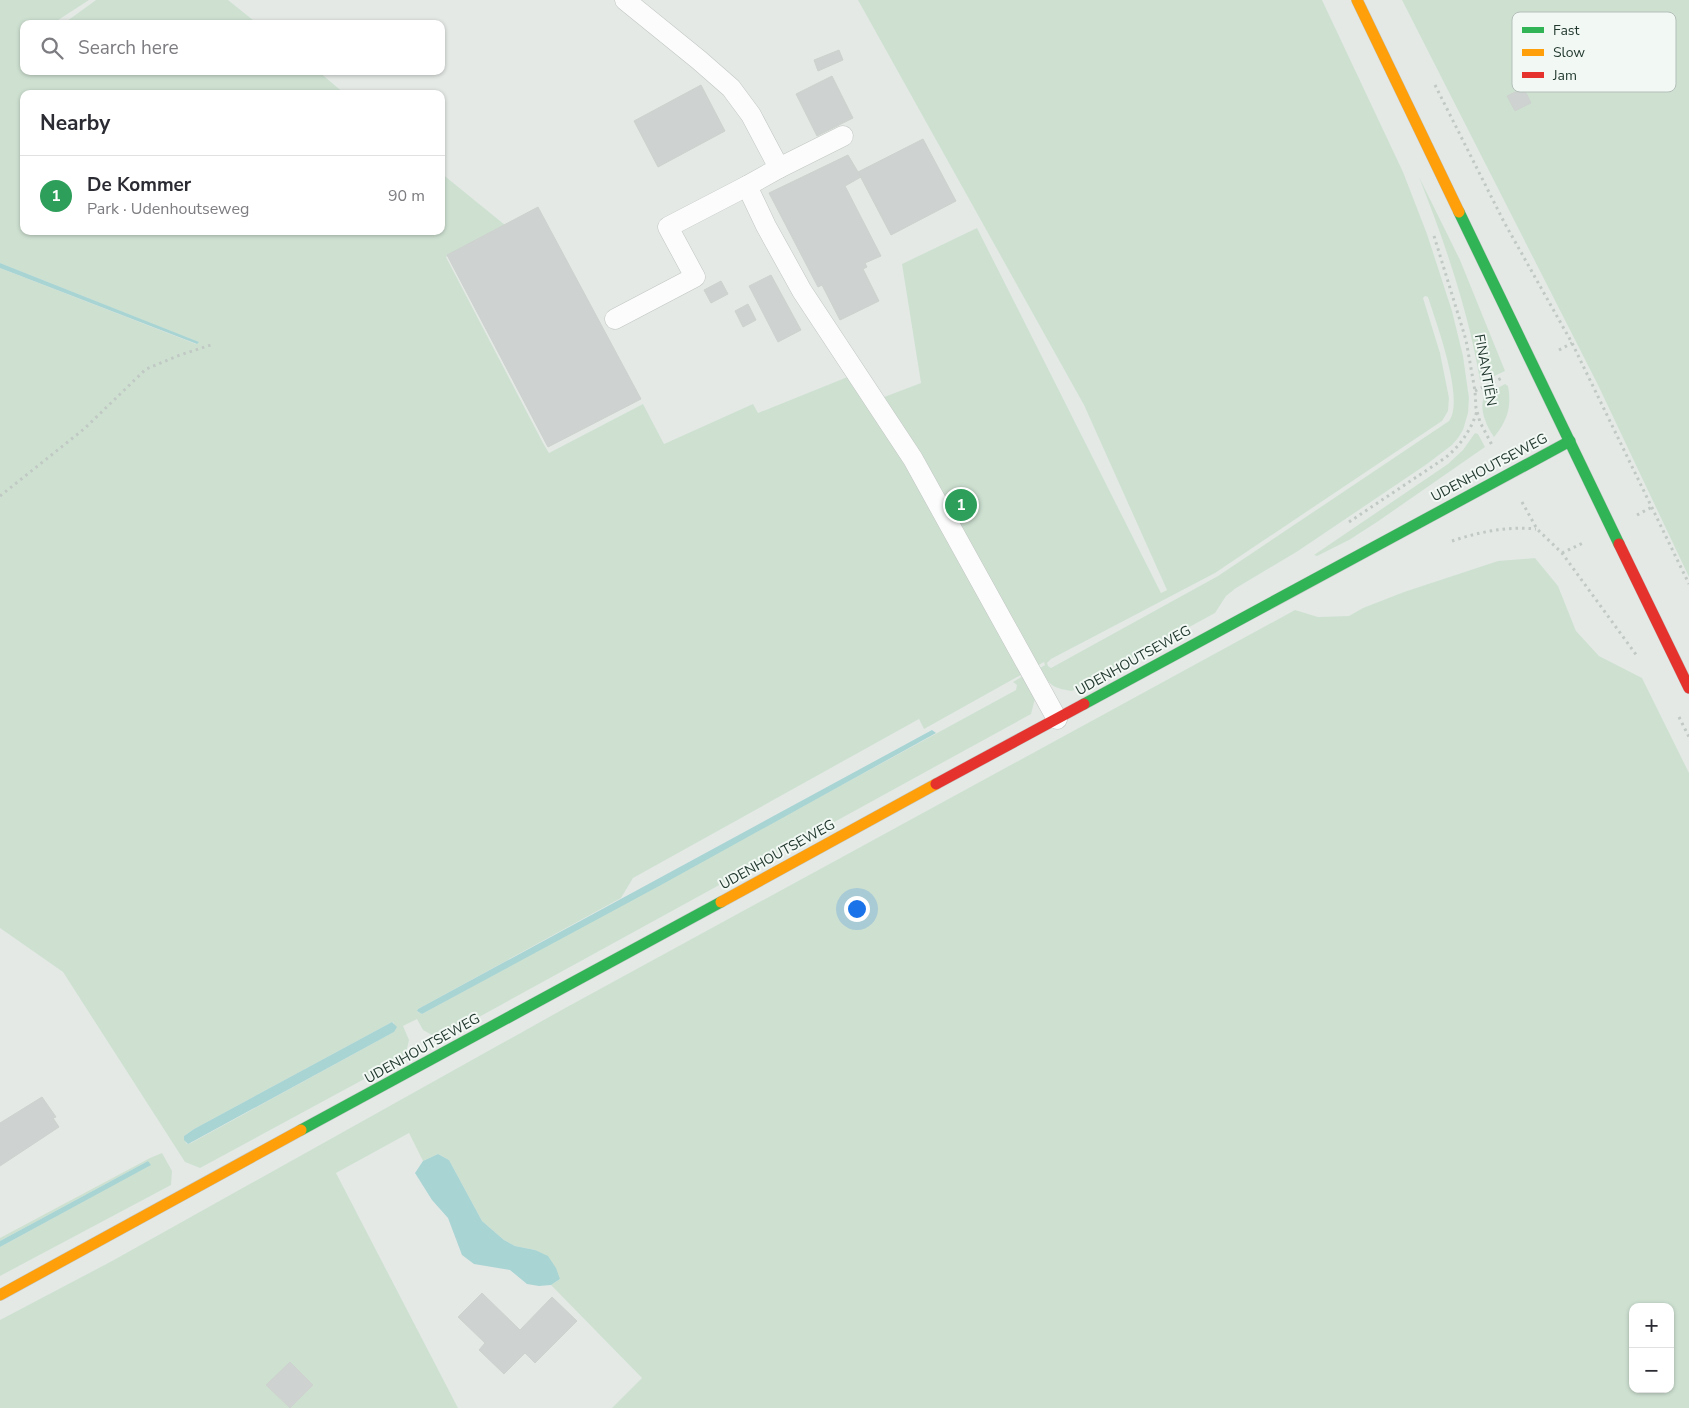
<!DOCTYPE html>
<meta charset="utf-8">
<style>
body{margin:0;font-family:"Nunito Sans",sans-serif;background:#f7f7f7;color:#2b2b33}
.controls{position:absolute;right:15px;bottom:15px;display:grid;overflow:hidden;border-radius:10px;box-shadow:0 1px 4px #0004}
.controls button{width:45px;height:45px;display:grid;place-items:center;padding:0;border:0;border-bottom:1px solid #e1e1e2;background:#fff;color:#2b2b33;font:25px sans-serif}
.you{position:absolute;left:856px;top:908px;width:18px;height:18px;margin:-12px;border:4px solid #fff;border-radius:50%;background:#1a73e8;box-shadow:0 0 0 8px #1a73e833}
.badge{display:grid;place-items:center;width:32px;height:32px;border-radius:50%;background:#677770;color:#fff;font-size:16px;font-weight:700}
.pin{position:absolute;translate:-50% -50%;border:2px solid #fff;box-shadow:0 1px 5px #0006}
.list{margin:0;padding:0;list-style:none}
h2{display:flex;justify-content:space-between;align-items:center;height:65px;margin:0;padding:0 20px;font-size:21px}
h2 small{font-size:16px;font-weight:400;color:#7c7c81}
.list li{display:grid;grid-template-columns:32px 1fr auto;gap:15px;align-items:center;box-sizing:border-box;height:80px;padding:0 20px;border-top:1px solid #e1e1e2}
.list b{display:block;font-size:19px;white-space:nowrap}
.list p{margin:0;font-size:16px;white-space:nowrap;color:#7c7c81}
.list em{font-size:16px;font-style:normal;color:#7c7c81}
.icon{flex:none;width:28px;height:28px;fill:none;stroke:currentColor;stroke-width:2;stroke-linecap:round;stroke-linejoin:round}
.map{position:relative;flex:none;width:1689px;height:1408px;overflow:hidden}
.search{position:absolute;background:#fff;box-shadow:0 1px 4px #0004;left:20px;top:20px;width:425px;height:55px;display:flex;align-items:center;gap:12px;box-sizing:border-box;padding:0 18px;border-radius:10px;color:#7c7c81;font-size:19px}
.panel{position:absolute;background:#fff;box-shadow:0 1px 4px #0004;left:20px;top:90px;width:425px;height:145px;border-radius:10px}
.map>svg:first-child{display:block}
.green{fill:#cee1d1;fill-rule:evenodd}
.water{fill:#a8d4d3}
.building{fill:#ced2d0;stroke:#cdd2cf}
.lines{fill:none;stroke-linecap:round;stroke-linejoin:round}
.lane-casing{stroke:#c1c6c3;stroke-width:21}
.fast-casing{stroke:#c0c6c3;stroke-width:12}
.slow-casing{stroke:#c0c6c3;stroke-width:12}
.jam-casing{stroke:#c0c6c3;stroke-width:12}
.path{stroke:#c1c9c4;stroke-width:3;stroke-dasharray:2.5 4;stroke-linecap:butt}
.lane{stroke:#fbfcfb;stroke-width:20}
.fast{stroke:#30b455;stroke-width:11}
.slow{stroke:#ff9f0a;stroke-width:11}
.jam{stroke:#e5322d;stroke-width:11}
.labels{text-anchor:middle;stroke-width:4;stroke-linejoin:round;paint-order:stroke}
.street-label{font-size:14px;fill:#233a30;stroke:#f2f8f4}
.key{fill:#f2f8f4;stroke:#b4bfb9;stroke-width:1}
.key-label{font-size:14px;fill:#233a30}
</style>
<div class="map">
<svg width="1689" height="1408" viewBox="0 0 1689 1408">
<rect width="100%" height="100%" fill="#e4e9e6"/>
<!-- green -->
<g class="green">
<path d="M0 0H89L52 24H24V71H318L345 94H24V231H441V173L505 225 446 257 543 443 549 453 643 404 664 444 753 404 758 413 850 376 871 402 921 383 902 264 977 228 1161 593 1167 590 1084 405 858 0H1322L1403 172 1427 234 1452 311 1463 356 1469 398 1468 413 1463 430 1458 438 1452 445 1427 464 1298 551 1236 588 1226 596 1215 613 1072 691C1052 688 1049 685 1040 668L1045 665 1044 662 924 729 919 719 633 878 621 898 418 1009 417 1011 422 1014 1016 690 1017 685 1013 682 1026 674 1036 695 1031 714 439 1039 423 1030 417 1019 403 1026 409 1040 405 1057 200 1168 185 1162 63 972 0 928V268L196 344 198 342 0 263ZM1425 296 1428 297C1436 323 1465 399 1449 421L1218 576 1051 668 1048 666 1047 663 1051 659 1215 573 1442 421 1448 411 1449 398 1440 353 1423 298ZM392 1022 394 1023V1032L191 1143 187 1144 184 1139V1136L194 1129Z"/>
<polygon points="96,0 228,0 258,24 63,24"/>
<polygon points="1402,0 1689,0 1689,577 1598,385"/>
<path d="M1419 177 1460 260 1505 371 1484 381 1480 380C1468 310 1445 243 1419 177Z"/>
<path d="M1505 384 1508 386C1512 407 1507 421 1494 437 1486 426 1478 407 1485 395Z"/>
<polygon points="1475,433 1478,434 1485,447 1377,522 1349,540 1317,556 1314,555 1448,464 1463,450"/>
<path d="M1535 558 1558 586 1576 631 1599 656 1642 678 1689 773V1408H612L642 1378 551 1285 560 1279 535 1250 515 1246 504 1240 482 1221 449 1160 438 1154 423 1161 409 1133 336 1173 458 1408H0V1320L112 1261 567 1007 1295 610 1318 617 1349 616 1363 608 1404 592 1498 561ZM1633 1307H1670V1389H1633Z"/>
<polygon points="162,1153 172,1171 171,1185 0,1276 0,1247 150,1165 148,1161 0,1241 0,1238 150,1158"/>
</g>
<!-- water -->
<g class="water">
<polygon points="0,263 199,342 197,344 0,268"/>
<polygon points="932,730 936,733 661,885 422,1014 417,1011 418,1009"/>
<polygon points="392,1022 397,1027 394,1032 190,1143 188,1144 184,1140 184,1136 194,1129"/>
<polygon points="438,1154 449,1160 482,1221 504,1240 515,1246 535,1250 548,1256 556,1268 560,1279 551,1285 539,1286 527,1284 510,1270 474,1264 462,1255 448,1218 432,1200 415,1173 423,1161"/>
<polygon points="148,1161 151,1165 0,1247 0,1241"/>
</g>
<!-- building -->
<g class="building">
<polygon points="839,50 843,60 818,71 814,60"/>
<polygon points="832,76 853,118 817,136 796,94"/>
<polygon points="701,85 725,131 658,167 634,121"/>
<polygon points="1524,88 1531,103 1515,111 1507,96"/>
<polygon points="923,139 956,201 891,235 858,172"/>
<polygon points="848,155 861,177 845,186 881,256 865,263 867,267 863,269 879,301 840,320 822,285 818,287 769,193"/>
<polygon points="538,207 641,399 548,447 447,255"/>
<polygon points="771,275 801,330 778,342 749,286"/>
<polygon points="721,281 728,294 711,303 704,290"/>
<polygon points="748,304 756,320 743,327 735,311"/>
<polygon points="42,1097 56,1117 53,1118 59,1127 0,1166 0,1123"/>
<polygon points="482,1293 520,1330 552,1297 577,1321 535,1363 525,1353 504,1374 479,1350 485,1343 458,1317"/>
<polygon points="290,1362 313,1385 290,1408 266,1385"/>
</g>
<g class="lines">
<defs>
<g id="lane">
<polyline points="625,0 699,60 731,88 751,115 779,168 747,186 766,226 802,291 913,459 1057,719"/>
<polyline points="779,168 843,136"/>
<polyline points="615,319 695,277 668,227 747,186"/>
</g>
<g id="fast">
<polyline points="1459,212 1619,544"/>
<polyline points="1084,704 1570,441"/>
<polyline points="301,1130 721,902"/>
</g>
<g id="slow">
<polyline points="1357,0 1459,212"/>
<polyline points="721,902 936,784"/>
<polyline points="0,1295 301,1130"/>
</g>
<g id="jam">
<polyline points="1619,544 1689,688"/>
<polyline points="936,784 1084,704"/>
</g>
</defs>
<!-- lane casing -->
<use href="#lane" class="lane-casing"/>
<!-- fast casing -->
<use href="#fast" class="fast-casing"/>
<!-- slow casing -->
<use href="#slow" class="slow-casing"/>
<!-- jam casing -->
<use href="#jam" class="jam-casing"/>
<!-- path -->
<g class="path">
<polyline points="1435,85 1504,222 1572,343 1689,584"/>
<polyline points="1434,236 1466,340 1475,391 1476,408 1480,422 1493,447"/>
<polyline points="1559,350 1572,343"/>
<polyline points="1475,391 1504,377"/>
<polyline points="0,496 84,429 146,369 180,355 214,344"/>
<polyline points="1522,502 1537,529 1562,553 1637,656"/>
<polyline points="1637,515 1652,507"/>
<path d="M1349 522 1445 458C1461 445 1471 430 1477 411"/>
<path d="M1452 541C1479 532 1507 526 1536 529"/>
<polyline points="1562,553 1585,542"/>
<polyline points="1679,717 1689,737"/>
</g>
<!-- lane -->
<use href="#lane" class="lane"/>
<!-- fast -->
<use href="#fast" class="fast"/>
<!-- slow -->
<use href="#slow" class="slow"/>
<!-- jam -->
<use href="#jam" class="jam"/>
</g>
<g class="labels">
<!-- street labels -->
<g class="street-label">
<text transform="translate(1486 370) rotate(80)" y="5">FINANTIËN</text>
<text transform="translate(1489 467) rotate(-28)" y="5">UDENHOUTSEWEG</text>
<text transform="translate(1133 660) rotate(-29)" y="5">UDENHOUTSEWEG</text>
<text transform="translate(777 854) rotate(-29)" y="5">UDENHOUTSEWEG</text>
<text transform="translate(422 1048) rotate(-29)" y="5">UDENHOUTSEWEG</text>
</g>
</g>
<!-- legend -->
<rect x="1512" y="12" width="164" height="80" rx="8" class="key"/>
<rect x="1522" y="27" width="22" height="6" fill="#30b455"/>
<rect x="1522" y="49" width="22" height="7" fill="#ff9f0a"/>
<rect x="1522" y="72" width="22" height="6" fill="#e5322d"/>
<g class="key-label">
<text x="1553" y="35">Fast</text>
<text x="1553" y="57">Slow</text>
<text x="1553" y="80">Jam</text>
</g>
</svg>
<div class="controls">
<button>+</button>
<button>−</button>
</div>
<div class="you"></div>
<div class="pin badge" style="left:961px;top:505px;background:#2e9e5b">1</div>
<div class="search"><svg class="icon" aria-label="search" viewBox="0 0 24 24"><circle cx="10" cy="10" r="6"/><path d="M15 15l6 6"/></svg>Search here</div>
<section class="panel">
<h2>Nearby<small></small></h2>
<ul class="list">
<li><span class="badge" style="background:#2e9e5b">1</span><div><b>De Kommer</b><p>Park · Udenhoutseweg</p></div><em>90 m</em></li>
</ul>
</section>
</div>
